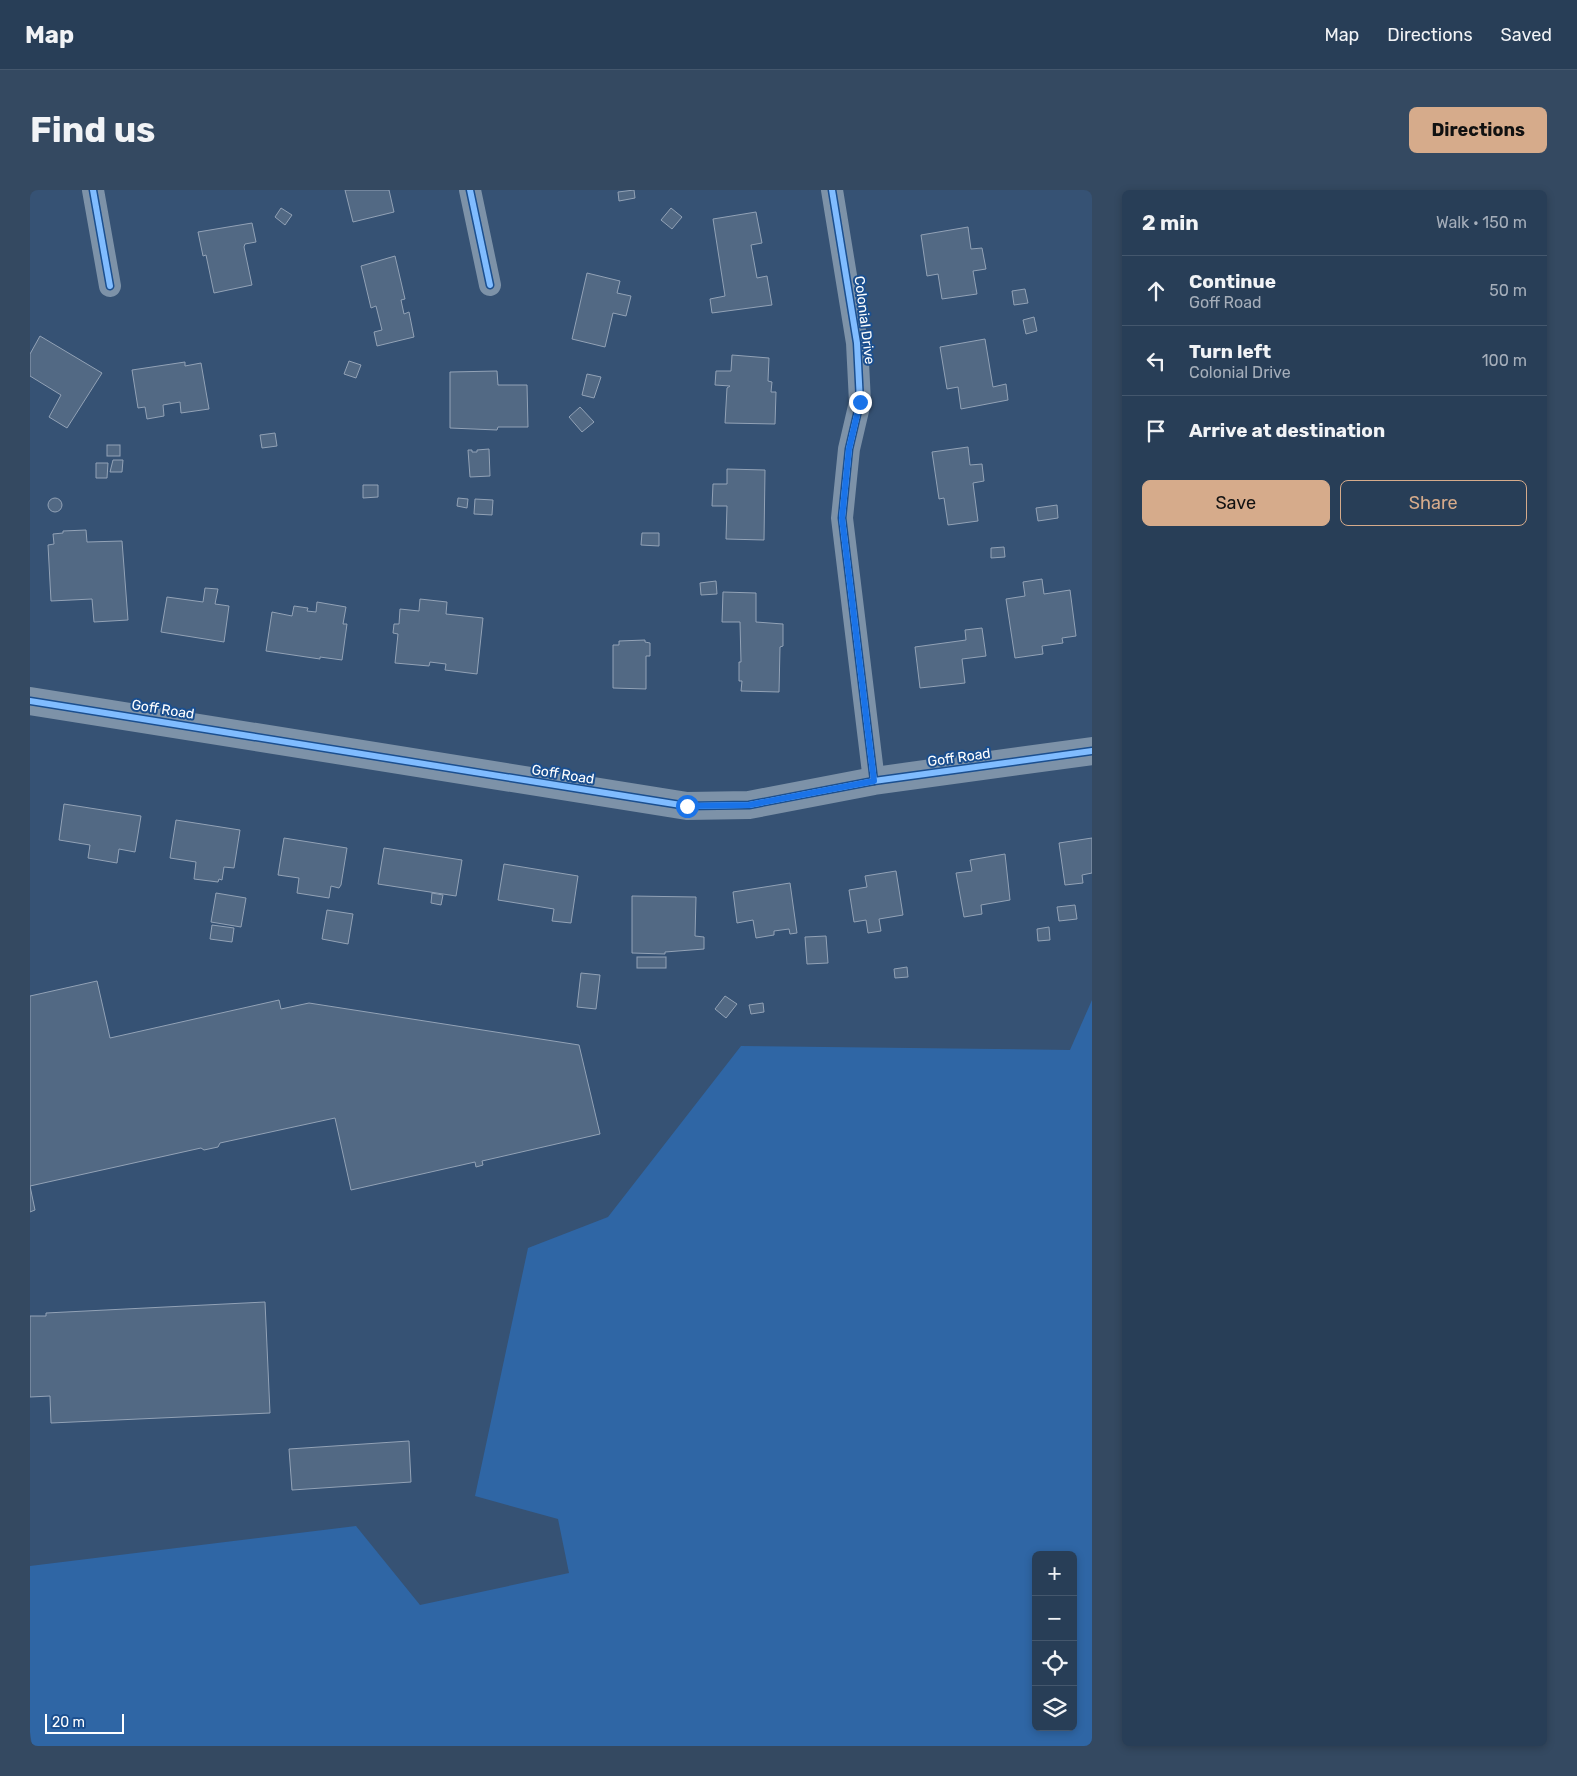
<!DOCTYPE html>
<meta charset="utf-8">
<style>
body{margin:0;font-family:Rubik,sans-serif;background:#344961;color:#f1f3f6}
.controls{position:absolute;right:15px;bottom:15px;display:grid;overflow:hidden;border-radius:8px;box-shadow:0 2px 8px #0003}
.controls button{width:45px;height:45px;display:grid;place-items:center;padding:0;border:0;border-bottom:1px solid #44576d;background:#283e57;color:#f1f3f6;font:25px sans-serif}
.scale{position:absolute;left:15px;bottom:12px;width:79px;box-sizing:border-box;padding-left:5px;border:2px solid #fff;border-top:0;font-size:14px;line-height:18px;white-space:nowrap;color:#fff;-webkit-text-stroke:4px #1b4f8f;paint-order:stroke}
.stop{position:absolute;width:15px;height:15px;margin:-11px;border:4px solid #1a73e8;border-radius:50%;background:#fff}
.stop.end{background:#1a73e8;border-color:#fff;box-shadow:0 1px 5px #0008}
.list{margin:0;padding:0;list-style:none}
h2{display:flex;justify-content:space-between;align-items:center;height:65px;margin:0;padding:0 20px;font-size:21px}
h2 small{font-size:16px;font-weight:400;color:#a5aeba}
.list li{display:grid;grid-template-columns:32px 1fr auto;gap:15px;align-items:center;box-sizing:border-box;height:70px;padding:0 20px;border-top:1px solid #44576d}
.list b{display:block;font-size:19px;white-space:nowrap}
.list p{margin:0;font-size:16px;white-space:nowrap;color:#a5aeba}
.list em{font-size:16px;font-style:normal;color:#a5aeba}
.actions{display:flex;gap:10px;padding:15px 20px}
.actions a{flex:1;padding:11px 0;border:1px solid #d6ab8b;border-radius:8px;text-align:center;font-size:18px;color:#d6ab8b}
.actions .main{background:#d6ab8b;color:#111}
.icon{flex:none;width:28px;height:28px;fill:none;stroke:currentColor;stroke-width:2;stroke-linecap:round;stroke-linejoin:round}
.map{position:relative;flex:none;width:1062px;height:1556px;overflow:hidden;border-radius:8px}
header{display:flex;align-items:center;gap:30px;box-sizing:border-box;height:70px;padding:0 25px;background:#283e57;border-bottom:1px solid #44576d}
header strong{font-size:24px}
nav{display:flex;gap:28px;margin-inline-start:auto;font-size:18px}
.intro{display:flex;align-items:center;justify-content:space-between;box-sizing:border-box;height:120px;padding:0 30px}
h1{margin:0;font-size:35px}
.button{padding:12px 22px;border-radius:8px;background:#d6ab8b;color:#111;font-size:18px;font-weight:700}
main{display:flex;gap:30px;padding:0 30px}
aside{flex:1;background:#283e57;border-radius:8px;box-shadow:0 2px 8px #0003}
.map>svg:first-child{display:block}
.green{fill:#2f66a5;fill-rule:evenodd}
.building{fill:#526984;stroke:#92a2b6}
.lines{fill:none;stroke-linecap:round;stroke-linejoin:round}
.minor{stroke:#7d92a8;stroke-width:22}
.tertiary{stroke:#7d92a8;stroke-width:28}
.cycleway-casing{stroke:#1b4f8f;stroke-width:9}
.cycleway{stroke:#80bcff;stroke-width:6}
.route{stroke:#1a73e8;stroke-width:6}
.labels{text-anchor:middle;stroke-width:4;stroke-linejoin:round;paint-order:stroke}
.street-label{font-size:14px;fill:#fff;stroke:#1b4f8f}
</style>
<header>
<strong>Map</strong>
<nav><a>Map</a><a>Directions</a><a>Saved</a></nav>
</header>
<div class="intro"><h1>Find us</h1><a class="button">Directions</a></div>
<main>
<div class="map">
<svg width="1062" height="1556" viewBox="0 0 1062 1556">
<rect width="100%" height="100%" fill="#365274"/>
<!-- green -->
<path class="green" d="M1062 810V1556H2L0 1542V1376L326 1336 390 1415 539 1383 528 1329 445 1306 498 1058 578 1027 711 856 1040 860ZM1006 1365H1043V1537H1006Z"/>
<!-- building -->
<g class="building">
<polygon points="315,0 359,0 364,22 323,32"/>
<polygon points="604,0 605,8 589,11 588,2"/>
<polygon points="251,18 262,25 255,35 245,27"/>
<polygon points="641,18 652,27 642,39 631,30"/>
<polygon points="726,22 732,53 721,55 727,88 737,86 742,115 682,123 680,109 695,106 683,29"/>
<polygon points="222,33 226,52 215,54 214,57 222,95 184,103 176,65 173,66 168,42"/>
<polygon points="938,37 941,59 952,58 956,79 943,81 947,104 912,109 908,84 897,86 891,45"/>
<polygon points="365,66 375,109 371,110 374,124 379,122 384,147 347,156 344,142 352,140 346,116 341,118 331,76"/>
<polygon points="557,83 590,91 587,103 601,106 596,126 583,123 575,157 542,149"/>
<polygon points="995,99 998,113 984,115 982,101"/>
<polygon points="1004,127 1007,141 996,144 993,130"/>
<polygon points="10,146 72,183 37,238 19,227 31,205 0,186 0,164"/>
<polygon points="955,149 963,197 976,194 978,210 931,219 928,197 917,199 910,157"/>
<polygon points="702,165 739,168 738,191 742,192 741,202 746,202 745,234 695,233 697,198 700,196 685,195 686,181 701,181"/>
<polygon points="319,171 331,175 326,188 314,184"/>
<polygon points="155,172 155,176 171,173 179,219 151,223 150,212 133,215 134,226 117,229 115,217 108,218 102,180"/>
<polygon points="467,181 468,195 497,195 498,237 468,237 467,240 420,238 420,182"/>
<polygon points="557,184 571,187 564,208 552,205"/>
<polygon points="550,217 564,232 552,242 539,227"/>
<polygon points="245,243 247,256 232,258 230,245"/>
<rect x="77" y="255" width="13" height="11"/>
<polygon points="938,257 940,275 952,274 954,291 943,293 948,331 918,335 914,308 909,309 902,262"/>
<polygon points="459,259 460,286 440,287 438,260 442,260 442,262 447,262 447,260"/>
<polygon points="83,270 93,270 92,282 80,282"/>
<polygon points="66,273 78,273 77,288 66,288"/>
<polygon points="697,279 735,280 734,350 696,349 697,316 682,316 683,294 697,294"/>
<polygon points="333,295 348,295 348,307 333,308"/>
<circle cx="25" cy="315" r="7"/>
<polygon points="428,308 438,309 437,318 427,316"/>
<polygon points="445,309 463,310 462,325 444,324"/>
<polygon points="1027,315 1028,328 1008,331 1006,318"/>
<polygon points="56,340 57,352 92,351 98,430 64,432 62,409 21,411 18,355 24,354 23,344 33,343 33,341"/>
<polygon points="612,343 629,343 629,356 611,355"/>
<polygon points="974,357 975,367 961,368 961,358"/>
<polygon points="1012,389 1014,404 1040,400 1046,446 1032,448 1033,453 1012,456 1013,464 985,468 976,409 995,406 993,392"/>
<polygon points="686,391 687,404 671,405 670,393"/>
<polygon points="175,398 188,399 185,414 199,416 194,452 131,442 137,407 173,412"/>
<polygon points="693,402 726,403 726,432 753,434 753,456 750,457 749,502 711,501 712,491 709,491 709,472 711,472 710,432 692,432"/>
<polygon points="390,409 417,412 416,424 453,428 447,484 415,480 416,474 400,472 399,476 365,473 368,444 363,443 364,434 369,434 370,419 389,421"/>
<polygon points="287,412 316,417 313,434 317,434 312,470 290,467 290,469 236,461 242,422 262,426 264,416 278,418 277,421 286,422"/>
<polygon points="952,438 956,466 932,469 935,493 890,498 885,457 936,450 935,440"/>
<polygon points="615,450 615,452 620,453 620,466 616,466 616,499 583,498 583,455 589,455 589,451"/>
<polygon points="34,614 111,626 105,662 89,659 87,673 58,668 60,655 29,650"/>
<polygon points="146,630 210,640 204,678 194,677 192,690 189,689 188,692 164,689 166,672 140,668"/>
<polygon points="254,648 317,658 311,695 309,698 301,696 299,708 267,703 269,688 248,685"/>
<polygon points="1062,648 1062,683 1052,685 1053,693 1035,695 1029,653"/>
<polygon points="354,658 432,670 426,706 348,694"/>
<polygon points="975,664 980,710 951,715 952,724 934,727 926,683 942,681 940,670"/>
<polygon points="474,674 548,686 541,733 522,731 524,719 468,710"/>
<polygon points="866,681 873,725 849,729 851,741 838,743 836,730 824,732 819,700 837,697 835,686"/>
<polygon points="760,693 767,743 760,744 759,739 744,741 744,745 726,748 723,730 707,733 703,702"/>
<polygon points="186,703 216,708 211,737 181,732"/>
<polygon points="402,703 413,705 411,715 401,713"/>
<polygon points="602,706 666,707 665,746 674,747 674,759 635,762 635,764 602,763"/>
<polygon points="1045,715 1047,729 1029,731 1027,717"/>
<polygon points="297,720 323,724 318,754 292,749"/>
<polygon points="182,735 204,738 202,752 180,749"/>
<polygon points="1019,737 1020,750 1008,751 1007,739"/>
<polygon points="796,746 798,773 777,774 775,747"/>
<rect x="607" y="767" width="29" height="11"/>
<polygon points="877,777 878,787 865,788 864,779"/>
<polygon points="551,783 570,785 566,819 547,817"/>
<polygon points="67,791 80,848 249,810 251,819 279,813 549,855 570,944 452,971 453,975 446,977 445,972 321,1000 305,928 190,953 188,957 174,960 171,958 0,996 5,1020 0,1022 0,806"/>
<polygon points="695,806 707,814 696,828 685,819"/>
<polygon points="733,813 734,822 721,824 719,815"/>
<polygon points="235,1112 240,1223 21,1233 20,1206 0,1207 0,1126 16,1126 16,1123"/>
<polygon points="379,1251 381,1292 262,1300 259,1259"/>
</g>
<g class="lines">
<!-- minor -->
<g class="minor">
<polyline points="63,0 80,96"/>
<polyline points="440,0 460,95"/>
<polyline points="802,0 827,153 830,212 819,259 812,328 844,591"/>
</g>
<!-- tertiary -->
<polyline class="tertiary" points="0,511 657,616 719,615 844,591 1062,561"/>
<defs>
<g id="cycleway">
<polyline points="63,0 80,96"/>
<polyline points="440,0 460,95"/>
<polyline points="802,0 827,153 830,212 819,259 812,328 844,591"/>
<polyline points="0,511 657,616 719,615 844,591 1062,561"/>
</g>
</defs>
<!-- cycleway casing -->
<use href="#cycleway" class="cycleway-casing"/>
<!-- cycleway -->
<use href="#cycleway" class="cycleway"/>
</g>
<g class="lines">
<!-- route -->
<polyline class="route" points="657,616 719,615 844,591 812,328 819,259 830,212"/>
</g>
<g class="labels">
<!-- street labels -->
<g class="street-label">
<text transform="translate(835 130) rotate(83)" y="5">Colonial Drive</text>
<text transform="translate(133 519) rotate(9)" y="5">Goff Road</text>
<text transform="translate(929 567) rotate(-8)" y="5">Goff Road</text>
<text transform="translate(533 584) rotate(9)" y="5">Goff Road</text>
</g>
</g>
</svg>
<div class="controls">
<button>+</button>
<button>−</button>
<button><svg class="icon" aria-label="locate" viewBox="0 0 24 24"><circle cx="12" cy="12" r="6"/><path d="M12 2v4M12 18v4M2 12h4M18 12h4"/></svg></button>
<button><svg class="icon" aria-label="layers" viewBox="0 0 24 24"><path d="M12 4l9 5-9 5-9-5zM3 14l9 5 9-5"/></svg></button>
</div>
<div class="scale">20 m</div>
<div class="stop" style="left:657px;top:616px"></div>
<div class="stop end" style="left:830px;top:212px"></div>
</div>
<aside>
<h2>2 min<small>Walk · 150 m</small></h2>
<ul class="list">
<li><svg class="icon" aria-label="ahead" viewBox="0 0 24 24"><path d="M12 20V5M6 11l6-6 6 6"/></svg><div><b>Continue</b><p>Goff Road</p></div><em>50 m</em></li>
<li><svg class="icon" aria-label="left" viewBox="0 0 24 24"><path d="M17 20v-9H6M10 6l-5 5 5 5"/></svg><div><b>Turn left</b><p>Colonial Drive</p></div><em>100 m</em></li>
<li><svg class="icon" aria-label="arrive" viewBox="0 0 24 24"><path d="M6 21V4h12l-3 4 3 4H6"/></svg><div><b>Arrive at destination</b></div></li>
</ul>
<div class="actions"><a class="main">Save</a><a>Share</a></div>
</aside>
</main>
